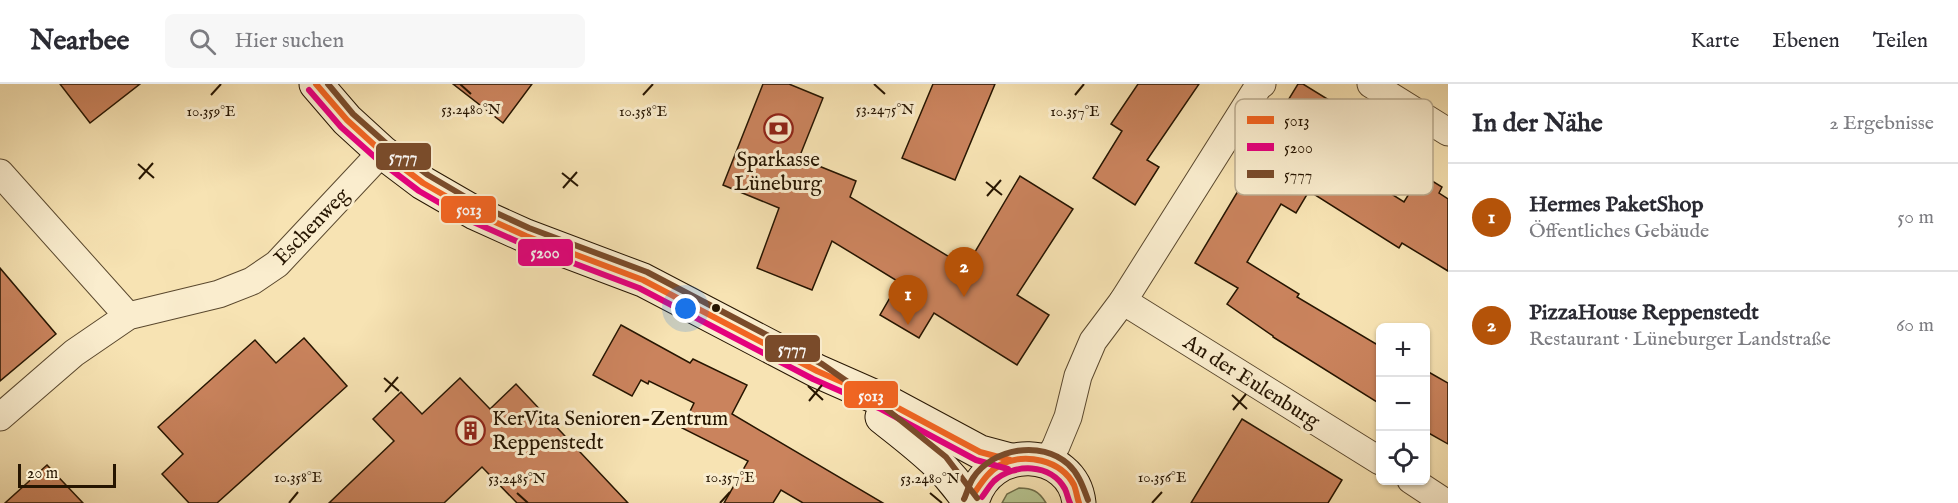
<!DOCTYPE html>
<html lang="de">
<meta charset="utf-8">
<style>
body{margin:0;font-family:"IM FELL English",serif;background:#f7f7f7;color:#2b2b33}
.controls{position:absolute;right:18px;bottom:18px;display:grid;overflow:hidden;border-radius:9px;box-shadow:0 2px 4px #0004}
.controls button{width:54px;height:54px;display:grid;place-items:center;padding:0;border:0;border-bottom:2px solid #e1e1e2;background:#fff;color:#2b2b33;font:30px sans-serif}
.scale{position:absolute;left:18px;bottom:15px;width:98px;box-sizing:border-box;padding-left:6px;border:3px solid #261501;border-top:0;font-size:16px;line-height:21px;white-space:nowrap;color:#261501;-webkit-text-stroke:4px #faedce;paint-order:stroke}
.you{position:absolute;left:686px;top:225px;width:21px;height:21px;margin:-15px;border:4px solid #fff;border-radius:50%;background:#1a73e8;box-shadow:0 0 0 9px #1a73e833}
.badge{display:grid;place-items:center;width:39px;height:39px;border-radius:50%;background:#b45309;color:#fff;font-size:20px;font-weight:700}
.pin{position:absolute;translate:-50% -50px;filter:drop-shadow(0 2px 3px #0008)}
.pin::after{content:'';position:absolute;top:32px;width:21px;height:18px;background:inherit;clip-path:polygon(0 0,100% 0,50% 100%)}
.list{margin:0;padding:0;list-style:none}
h2{display:flex;justify-content:space-between;align-items:center;height:78px;margin:0;padding:0 24px;font-size:26px}
h2 small{font-size:20px;font-weight:400;color:#7c7c81}
.list li{display:grid;grid-template-columns:39px 1fr auto;gap:18px;align-items:center;box-sizing:border-box;height:108px;padding:0 24px;border-top:2px solid #e1e1e2}
.list b{display:block;font-size:22px;white-space:nowrap}
.list p{margin:0;font-size:20px;white-space:nowrap;color:#7c7c81}
.list em{font-size:20px;font-style:normal;color:#7c7c81}
.icon{flex:none;width:33px;height:33px;fill:none;stroke:currentColor;stroke-width:2;stroke-linecap:round;stroke-linejoin:round}
.map{position:relative;flex:none;width:1448px;height:419px;overflow:hidden}
header{display:flex;align-items:center;gap:36px;box-sizing:border-box;height:84px;padding:0 30px;background:#fff;border-bottom:2px solid #e1e1e2}
header strong{font-size:28px}
nav{display:flex;gap:33px;margin-inline-start:auto;font-size:21px}
.search{width:420px;height:54px;background:#f7f7f7;display:flex;align-items:center;gap:15px;box-sizing:border-box;padding:0 21px;border-radius:9px;color:#7c7c81;font-size:22px}
main{display:flex}
aside{flex:1;background:#fff}
.map>svg:first-child{display:block}
.green{fill:#b7c591;stroke:#6e6d49;stroke-width:1.5}
.building{fill:#ca835d;stroke:#261501;stroke-width:1.5}
.lines{fill:none;stroke-linecap:round;stroke-linejoin:round}
.street-casing{stroke:#5a482e;stroke-width:29}
.secondary-casing{stroke:#261501;stroke-width:35}
.street{stroke:#faedce;stroke-width:27}
.secondary{stroke:#faedce;stroke-width:33}
.bus-1-casing{stroke:#faedce;stroke-width:10}
.bus-2-casing{stroke:#faedce;stroke-width:10}
.bus-3-casing{stroke:#faedce;stroke-width:10}
.bus-1{stroke:#f26522;stroke-width:6}
.bus-2{stroke:#e5007d;stroke-width:6}
.bus-3{stroke:#7a4b2a;stroke-width:6}
.ticks{fill:none;stroke:#261501;stroke-width:2}
.bus-dot{fill:#261501;stroke:#faedce;stroke-width:2}
.labels{text-anchor:middle;stroke-width:6;stroke-linejoin:round;paint-order:stroke}
.poi-label{font-size:21px;fill:#261501;stroke:#faedce}
.street-label{font-size:21px;fill:#261501;stroke:#faedce}
.key{fill:#faedce;stroke:#baac90;stroke-width:1.5}
.key-label{font-size:16px;fill:#261501}
.ticks-label{font-size:15px;text-anchor:middle;fill:#261501;stroke:#faedce;stroke-width:6;stroke-linejoin:round;paint-order:stroke}
.line-badge{stroke:#faedce;stroke-width:2}
.badge-label{font-size:16px;text-anchor:middle;font-weight:bold;fill:#fff}
</style>
<header>
<strong>Nearbee</strong>
<div class="search"><svg class="icon" aria-label="search" viewBox="0 0 24 24"><circle cx="10" cy="10" r="6"/><path d="M15 15l6 6"/></svg>Hier suchen</div>
<nav><a>Karte</a><a>Ebenen</a><a>Teilen</a></nav>
</header>
<main>
<div class="map">
<svg width="1448" height="419" viewBox="0 0 1448 419">
<rect width="100%" height="100%" fill="#f7e3b3"/>
<filter id="stains"><feTurbulence type="fractalNoise" baseFrequency=".00333" numOctaves="4"/><feColorMatrix values="0 0 0 0 .2 0 0 0 0 .09 0 0 0 0 .02 0 0 0 .5 -.17"/></filter>
<radialGradient id="worn" r=".72"><stop offset=".6" stop-color="#630" stop-opacity="0"/><stop offset="1" stop-color="#630" stop-opacity=".3"/></radialGradient>
<!-- green -->
<path class="green" d="M1019 404C1032 404 1039 407 1046 419H1002L1007 410Z"/>
<!-- building -->
<g class="building">
<polygon points="60,0 140,0 90,39"/>
<polygon points="453,0 532,0 503,39"/>
<polygon points="763,0 789,0 823,14 799,74 856,97 850,113 966,183 1020,92 1073,125 1017,211 1049,231 1017,281 934,229 919,254 880,231 899,198 832,157 812,206 757,184 779,124 723,101"/>
<polygon points="933,0 995,0 955,96 902,74"/>
<polygon points="1138,0 1199,0 1147,76 1159,83 1135,121 1093,94 1122,47 1111,40"/>
<polygon points="1298,0 1303,0 1355,32 1331,72 1404,118 1421,90 1442,103 1439,109 1448,115 1448,187 1402,159 1399,164 1309,107 1296,129 1281,120 1247,178 1299,210 1297,213 1376,260 1378,257 1380,259 1380,320 1273,253 1273,252 1227,220 1238,204 1195,179 1244,97 1240,95"/>
<polygon points="0,184 56,250 0,297"/>
<polygon points="621,241 690,279 693,275 747,301 732,330 883,419 803,419 781,406 773,419 724,419 748,377 682,344 694,319 649,297 648,300 641,296 632,312 593,291"/>
<polygon points="304,254 347,302 217,419 189,419 162,390 183,370 158,343 255,256 276,279"/>
<polygon points="1425,286 1448,299 1448,360 1425,347"/>
<polygon points="460,294 490,325 516,300 628,419 517,419 482,383 444,419 329,419 394,357 373,335 401,308 422,330"/>
<polygon points="1242,335 1342,396 1328,419 1191,419"/>
<polygon points="47,381 83,419 5,419"/>
</g>
<g class="lines">
<defs>
<g id="street">
<polyline points="1371,0 1448,48"/>
<polyline points="0,89 128,232"/>
<polyline points="1123,217 1258,3 1262,0"/>
<polyline points="0,333 74,269 128,232 219,210 252,197 277,180 382,68"/>
<polyline points="1047,378 1056,362 1068,333 1078,292 1093,257 1123,217 1380,377"/>
<polyline points="1411,396 1446,419"/>
</g>
<g id="secondary">
<polyline points="316,0 347,36 382,68 423,99 475,129 526,152 643,196 817,287 885,317 980,368 1010,376"/>
<path d="M882 333C917 361 944 380 970 419"/>
<path d="M972 419C988 357 1073 363 1079 419"/>
</g>
</defs>
<!-- street casing -->
<use href="#street" class="street-casing"/>
<!-- secondary casing -->
<use href="#secondary" class="secondary-casing"/>
<!-- street -->
<use href="#street" class="street"/>
<!-- secondary -->
<use href="#secondary" class="secondary"/>
<defs>
<g id="bus-1">
<polyline points="316,0 347,36 382,68 423,99 475,129 526,152 643,196 817,287 885,317 980,368 1010,376"/>
<path d="M975 408C982 398 989 387 1000 381 1025 368 1061 376 1074 401 1076 406 1077 413 1079 419"/>
</g>
<g id="bus-2">
<polyline points="309,6 341,43 377,75 419,107 471,137 523,160 639,204 813,295 881,325 976,376 1008,385"/>
<path d="M982 413C986 408 989 402 994 397 1014 379 1051 379 1065 405 1067 409 1068 415 1070 419"/>
</g>
<g id="bus-3">
<polyline points="328,0 353,30 388,61 428,91 479,121 529,144 647,188 822,280 884,323 946,373 977,414"/>
<path d="M964 415C967 409 969 400 973 394 993 364 1041 356 1068 380 1079 390 1083 403 1088 416"/>
</g>
</defs>
<!-- bus-1 casing -->
<use href="#bus-1" class="bus-1-casing"/>
<!-- bus-2 casing -->
<use href="#bus-2" class="bus-2-casing"/>
<!-- bus-3 casing -->
<use href="#bus-3" class="bus-3-casing"/>
<!-- bus-1 -->
<use href="#bus-1" class="bus-1"/>
<!-- bus-2 -->
<use href="#bus-2" class="bus-2"/>
<!-- bus-3 -->
<use href="#bus-3" class="bus-3"/>
</g>
<!-- ticks -->
<path class="ticks" d="M460 0 471 10M874 0 885 10M211 11 221 0M643 11 653 0M1075 11 1084 0M138 80 154 94M562 89 578 102M139 95 153 79M986 98 1002 111M563 104 577 88M987 112 1001 96M384 294 399 307M808 302 823 316M385 308 398 293M1232 311 1247 325M809 317 822 301M1233 326 1246 310M517 409 528 419M930 409 942 419M289 419 298 408M720 419 730 408M1152 419 1162 408"/>
<!-- icons -->
<defs>
<symbol id="bank-ring" viewBox="-11 -11 22 22"><circle r="9.5" fill="#faedce" stroke="#8f2418" stroke-width="1.5"/><path d="M-6-4H6V4H-6ZM0-2.3a2.3 2.3 0 1 0 0 4.6a2.3 2.3 0 1 0 0-4.6Z" fill="#8f2418"/></symbol>
<symbol id="building-ring" viewBox="-11 -11 22 22"><circle r="9.5" fill="#faedce" stroke="#8f2418" stroke-width="1.5"/><path d="M-4-6H4V6H1V3H-1V6H-4ZM-2.5-4.3h1.7v1.8h-1.7ZM.8-4.3h1.7v1.8H.8ZM-2.5-1h1.7V.8h-1.7ZM.8-1h1.7V.8H.8Z" fill="#8f2418"/></symbol>
</defs>
<g fill-rule="evenodd">
<use href="#bank-ring" x="762" y="28" width="33" height="33"/>
<use href="#building-ring" x="454" y="330" width="33" height="33"/>
</g>
<!-- markers -->
<circle class="bus-dot" cx="716" cy="224" r="5"/>
<g class="labels">
<!-- poi labels -->
<g class="poi-label">
<text x="778" y="82">Sparkasse<tspan x="778" dy="24">Lüneburg</tspan></text>
<text x="492" y="341" text-anchor="start">KerVita Senioren-Zentrum<tspan x="492" dy="24">Reppenstedt</tspan></text>
</g>
<!-- street labels -->
<g class="street-label">
<text transform="translate(311 142) rotate(-46)" y="7">Eschenweg</text>
<text transform="translate(1252 297) rotate(32)" y="7">An der Eulenburg</text>
</g>
</g>
<!-- legend -->
<rect x="1235" y="15" width="198" height="96" rx="9" class="key"/>
<rect x="1247" y="32" width="27" height="8" fill="#f26522"/>
<rect x="1247" y="59" width="27" height="8" fill="#e5007d"/>
<rect x="1247" y="86" width="27" height="8" fill="#7a4b2a"/>
<g class="key-label">
<text x="1284" y="42">5013</text>
<text x="1284" y="69">5200</text>
<text x="1284" y="96">5777</text>
</g>
<g class="ticks-label">
<text x="471" y="30">53.2480°N</text>
<text x="885" y="30">53.2475°N</text>
<text x="211" y="32">10.359°E</text>
<text x="643" y="32">10.358°E</text>
<text x="1075" y="32">10.357°E</text>
<text x="298" y="398">10.358°E</text>
<text x="730" y="398">10.357°E</text>
<text x="1162" y="398">10.356°E</text>
<text x="517" y="399">53.2485°N</text>
<text x="930" y="399">53.2480°N</text>
</g>
<g class="line-badge">
<rect x="375" y="58" width="57" height="29" rx="6" fill="#7a4b2a"/>
<rect x="440" y="111" width="57" height="29" rx="6" fill="#f26522"/>
<rect x="517" y="154" width="57" height="29" rx="6" fill="#e5007d"/>
<rect x="764" y="250" width="57" height="29" rx="6" fill="#7a4b2a"/>
<rect x="843" y="296" width="56" height="29" rx="6" fill="#f26522"/>
</g>
<g class="badge-label">
<text x="403" y="78">5777</text>
<text x="469" y="131">5013</text>
<text x="545" y="174">5200</text>
<text x="792" y="270">5777</text>
<text x="871" y="317">5013</text>
</g>
<rect width="100%" height="100%" filter="url(#stains)"/>
<rect width="100%" height="100%" fill="url(#worn)"/>
</svg>
<div class="controls">
<button>+</button>
<button>−</button>
<button><svg class="icon" aria-label="locate" viewBox="0 0 24 24"><circle cx="12" cy="12" r="6"/><path d="M12 2v4M12 18v4M2 12h4M18 12h4"/></svg></button>
</div>
<div class="scale">20 m</div>
<div class="you"></div>
<div class="pin badge" style="left:908px;top:241px">1</div>
<div class="pin badge" style="left:964px;top:213px">2</div>
</div>
<aside>
<h2>In der Nähe<small>2 Ergebnisse</small></h2>
<ul class="list">
<li><span class="badge">1</span><div><b>Hermes PaketShop</b><p>Öffentliches Gebäude</p></div><em>50 m</em></li>
<li><span class="badge">2</span><div><b>PizzaHouse Reppenstedt</b><p>Restaurant · Lüneburger Landstraße</p></div><em>60 m</em></li>
</ul>
</aside>
</main>
